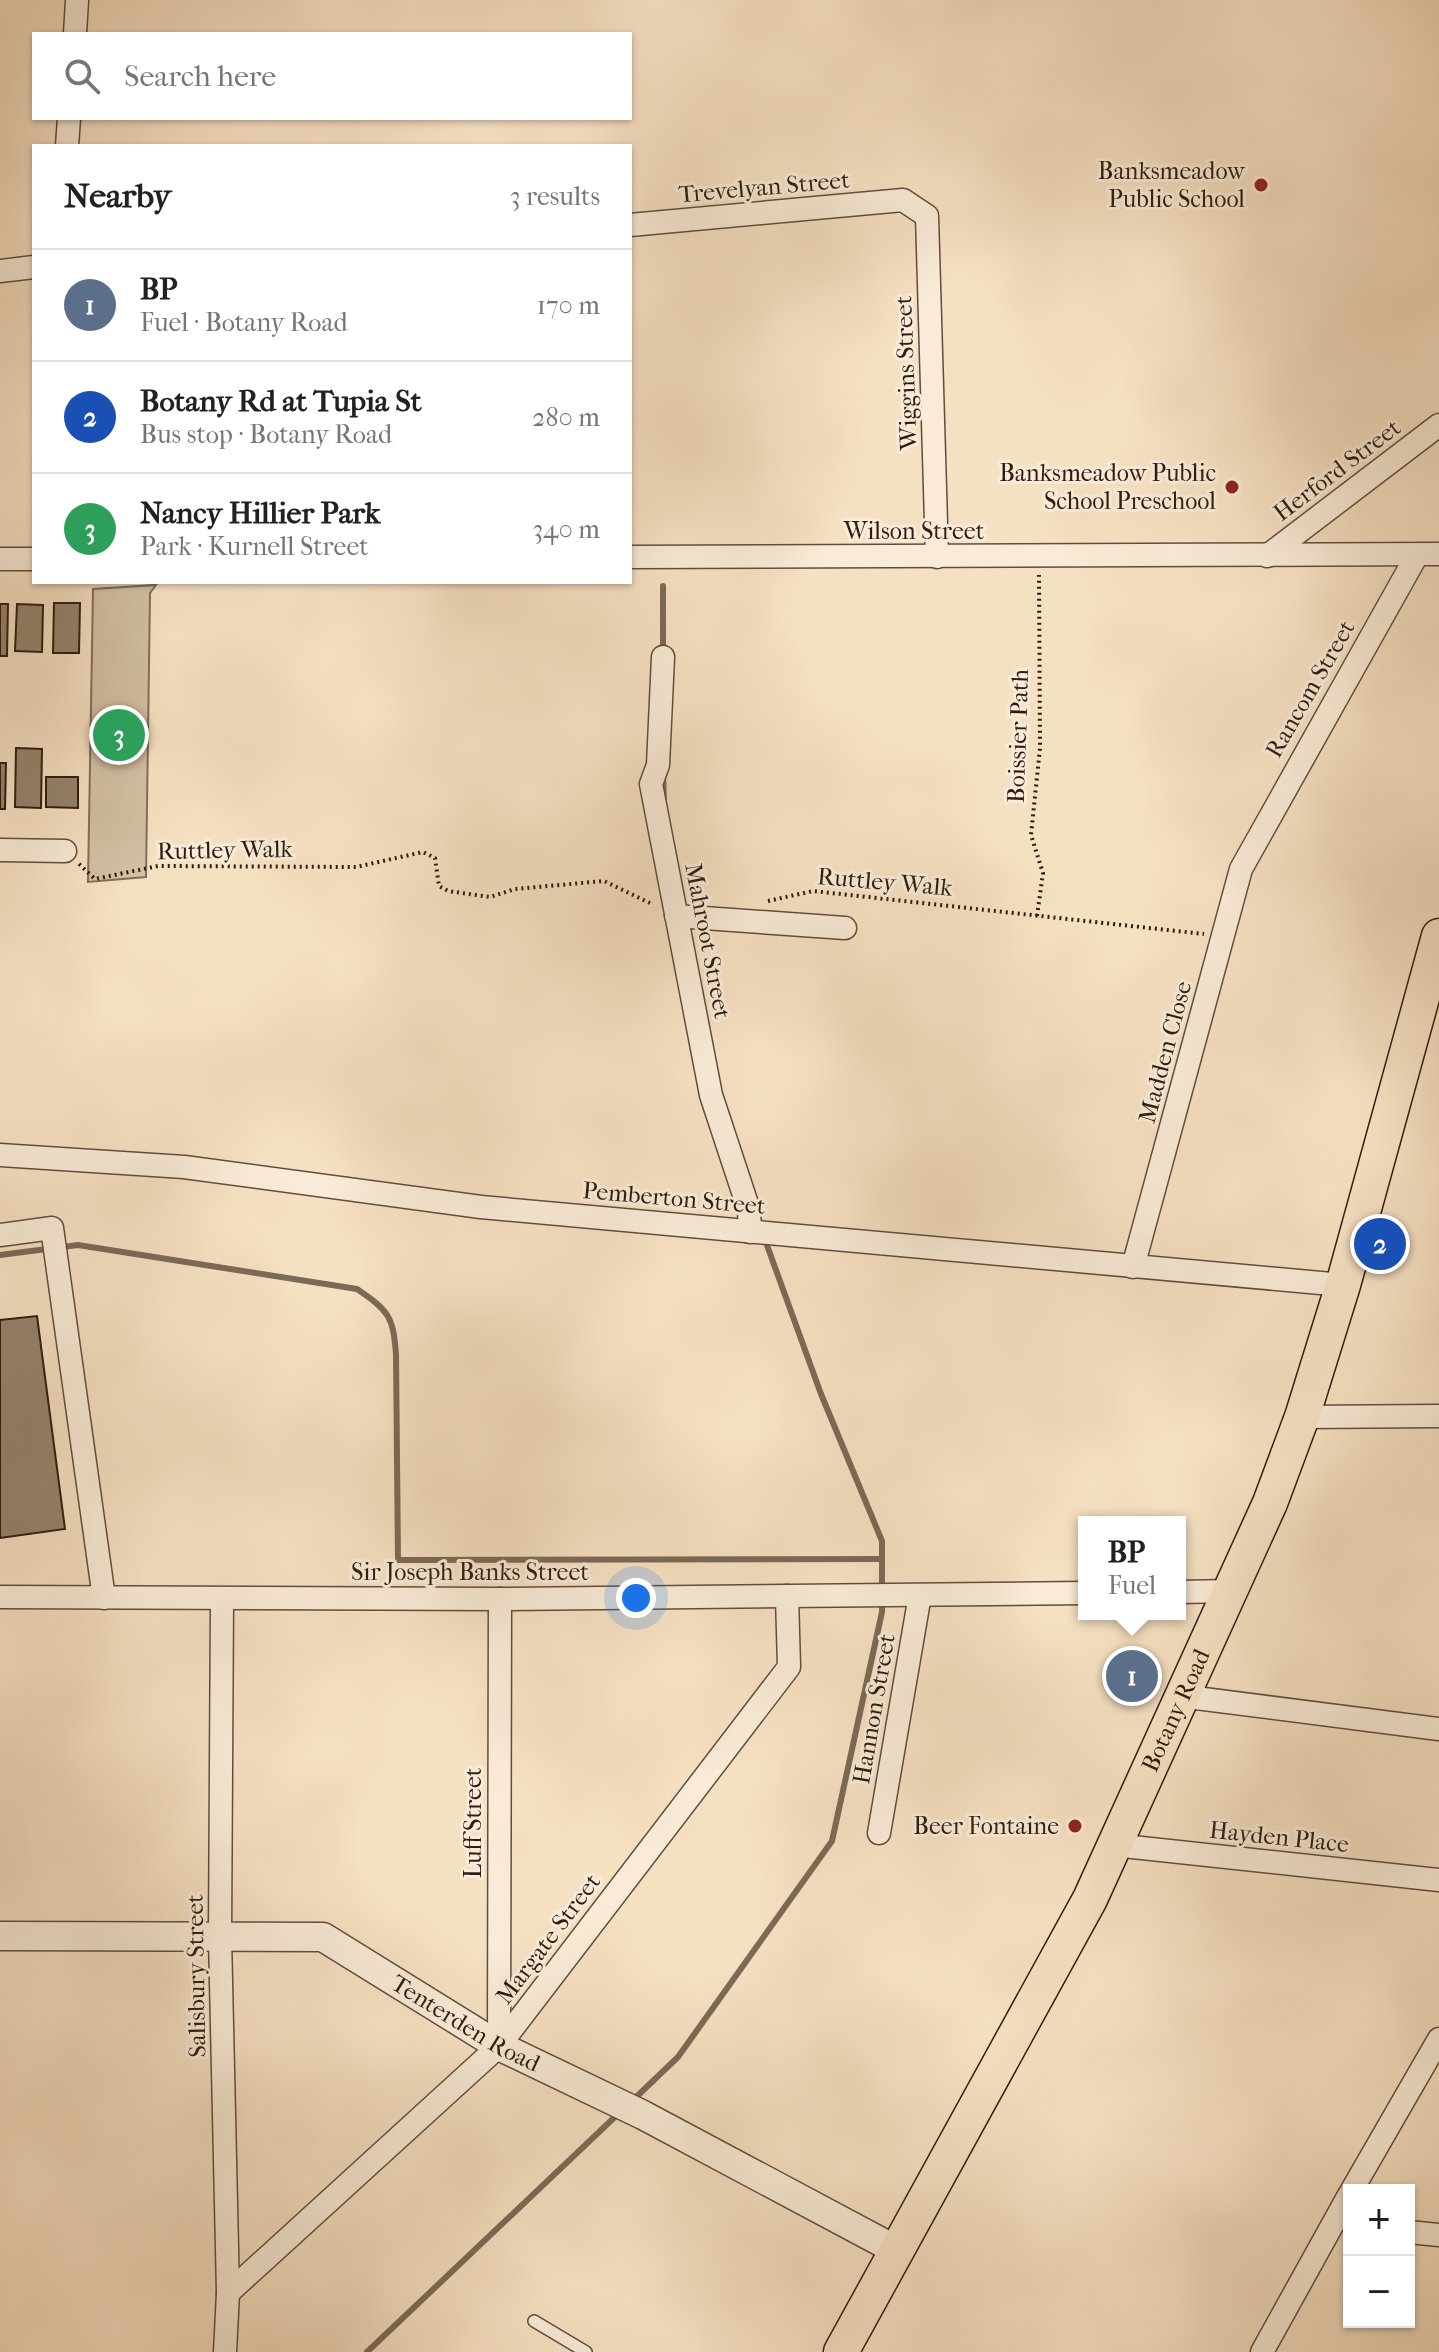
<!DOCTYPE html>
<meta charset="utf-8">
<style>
body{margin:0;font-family:"IM FELL French Canon",serif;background:#f6f6f6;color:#202124}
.controls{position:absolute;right:24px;bottom:24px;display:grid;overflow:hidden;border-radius:0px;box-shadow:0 2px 6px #0004}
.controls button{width:72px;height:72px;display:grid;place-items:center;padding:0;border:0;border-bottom:2px solid #e0e0e0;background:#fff;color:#202124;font:40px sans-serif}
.you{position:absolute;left:636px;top:1598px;width:28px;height:28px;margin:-20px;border:6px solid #fff;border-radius:50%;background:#1a73e8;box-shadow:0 0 0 12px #1a73e833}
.badge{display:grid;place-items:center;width:52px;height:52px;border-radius:50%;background:#d93025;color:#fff;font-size:26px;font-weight:700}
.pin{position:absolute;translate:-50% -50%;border:4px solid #fff;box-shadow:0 2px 8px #0006}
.popup{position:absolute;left:1078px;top:1516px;width:108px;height:104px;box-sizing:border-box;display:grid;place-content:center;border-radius:0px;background:#fff;filter:drop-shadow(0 2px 6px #0005);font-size:26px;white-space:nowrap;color:#757577}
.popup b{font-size:30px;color:#202124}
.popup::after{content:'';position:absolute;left:50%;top:100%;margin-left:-16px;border:16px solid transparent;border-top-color:#fff}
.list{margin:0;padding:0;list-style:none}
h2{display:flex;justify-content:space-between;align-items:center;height:104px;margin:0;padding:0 32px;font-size:34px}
h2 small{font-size:26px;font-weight:400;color:#757577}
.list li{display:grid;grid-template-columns:52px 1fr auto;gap:24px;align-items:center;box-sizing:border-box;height:112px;padding:0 32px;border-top:2px solid #e0e0e0}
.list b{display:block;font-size:30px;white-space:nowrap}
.list p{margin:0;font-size:26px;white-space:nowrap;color:#757577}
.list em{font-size:26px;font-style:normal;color:#757577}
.icon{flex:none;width:44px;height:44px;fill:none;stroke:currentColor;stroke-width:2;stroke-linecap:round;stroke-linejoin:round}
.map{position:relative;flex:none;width:1439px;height:2352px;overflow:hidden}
.search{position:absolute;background:#fff;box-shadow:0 2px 6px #0004;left:32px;top:32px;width:600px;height:88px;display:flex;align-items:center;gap:20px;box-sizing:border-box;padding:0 28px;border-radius:0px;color:#757577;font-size:30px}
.panel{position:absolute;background:#fff;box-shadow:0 2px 6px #0004;left:32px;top:144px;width:600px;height:440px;border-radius:0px}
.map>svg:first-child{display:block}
.green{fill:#d3bfa4;stroke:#7f6e5a;stroke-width:2}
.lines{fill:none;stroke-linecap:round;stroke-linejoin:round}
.stream{stroke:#7b6a57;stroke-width:6}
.building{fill:#95826d;stroke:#2b1d11;stroke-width:2}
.service-casing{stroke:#5e4e3d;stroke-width:14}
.minor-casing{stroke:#5e4e3d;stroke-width:25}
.tertiary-casing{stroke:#5e4e3d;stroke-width:31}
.primary-casing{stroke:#2b1d11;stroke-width:37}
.path{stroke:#2b1d11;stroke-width:4;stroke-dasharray:2 4;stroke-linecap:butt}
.service{stroke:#f9ebd7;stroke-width:11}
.minor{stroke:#f9ebd7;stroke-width:22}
.tertiary{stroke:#f9ebd7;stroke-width:28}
.primary{stroke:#f6e0c2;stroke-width:34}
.poi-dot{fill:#8f2418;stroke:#f9ebd7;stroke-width:3}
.labels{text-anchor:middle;stroke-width:6;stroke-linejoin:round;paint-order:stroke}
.poi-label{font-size:24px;fill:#2b1d11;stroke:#f9ebd7;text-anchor:end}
.street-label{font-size:24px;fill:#2b1d11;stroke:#f9ebd7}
</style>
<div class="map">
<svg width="1439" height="2352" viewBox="0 0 1439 2352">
<rect width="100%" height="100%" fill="#f6e0c2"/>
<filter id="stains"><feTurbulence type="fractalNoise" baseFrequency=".0025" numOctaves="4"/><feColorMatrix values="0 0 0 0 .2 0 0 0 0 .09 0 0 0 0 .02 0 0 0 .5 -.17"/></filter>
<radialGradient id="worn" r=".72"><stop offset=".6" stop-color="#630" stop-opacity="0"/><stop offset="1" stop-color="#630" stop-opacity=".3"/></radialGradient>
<!-- green -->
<polygon class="green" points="156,585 150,593 146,877 88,882 93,589"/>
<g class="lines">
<!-- stream -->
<g class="stream">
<polyline points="663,586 663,654"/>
<polyline points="663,773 664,802"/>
<path d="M0 1255 78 1245 357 1289C389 1311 393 1316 396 1354L398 1560 882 1559"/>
<polyline points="632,2101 678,2057 832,1841 882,1612 882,1541 821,1394 764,1237"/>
<polyline points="367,2352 618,2114"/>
</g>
</g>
<!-- building -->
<g class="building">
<polygon points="54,603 80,603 79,653 53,653"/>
<polygon points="0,604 8,604 7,656 0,656"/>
<polygon points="17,604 43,605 42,652 15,651"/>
<polygon points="16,748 42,749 41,808 15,807"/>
<polygon points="0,763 6,763 5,809 0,809"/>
<polygon points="46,777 78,777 78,808 46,807"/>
<polygon points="37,1316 65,1529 0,1538 0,1320"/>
</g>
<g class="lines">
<defs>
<polyline id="service" points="534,2321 586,2352"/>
<g id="minor">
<polyline points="75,34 77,0"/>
<polyline points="67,146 69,118"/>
<polyline points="630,225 903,200 927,216 937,557"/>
<polyline points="0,271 34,267"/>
<polyline points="1267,556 1439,425"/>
<polyline points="630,557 1439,554"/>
<polyline points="0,559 34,559"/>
<polyline points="663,657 658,765 651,784 711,1095 749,1210 750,1232"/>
<polyline points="0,850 65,851"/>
<polyline points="676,916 845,928"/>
<polyline points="0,1155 184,1167 481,1207 1343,1285"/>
<polyline points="0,1235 52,1228 104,1598"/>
<polyline points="1133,1267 1241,869 1417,555"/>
<polyline points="1302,1417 1439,1416"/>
<polyline points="1180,1592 1231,1591"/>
<polyline points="0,1597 500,1599 1084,1593"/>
<polyline points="222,1599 220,1937 228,2293 225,2352"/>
<polyline points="1180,1696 1439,1729"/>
<polyline points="879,1833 920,1595"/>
<polyline points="1114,1845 1439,1880"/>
<polyline points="499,2046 500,1599"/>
<polyline points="1352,2190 1439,2039"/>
<polyline points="1409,2232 1439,2235"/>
<polyline points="228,2293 499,2046 789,1667 787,1596"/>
<polyline points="1262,2352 1349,2195"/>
</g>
<g id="tertiary">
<path id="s1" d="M0 1936 323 1937 499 2046 643 2115 898 2251"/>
</g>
<g id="primary">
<path id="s2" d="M841 2352 1090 1899 1270 1503 1302 1417 1343 1285 1439 936"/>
</g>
</defs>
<!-- service casing -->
<use href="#service" class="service-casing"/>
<!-- minor casing -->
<use href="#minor" class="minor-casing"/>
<!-- tertiary casing -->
<use href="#tertiary" class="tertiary-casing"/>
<!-- primary casing -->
<use href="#primary" class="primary-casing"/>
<!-- path -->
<g class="path">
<polyline points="79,864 95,879 158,866 356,867 423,852 435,858 439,886 448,891 490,897 515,889 604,881 652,904"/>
<polyline points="768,901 813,891 1204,934"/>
<polyline points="1037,916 1043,873 1031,835 1040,748 1039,575"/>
</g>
<!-- service -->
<use href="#service" class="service"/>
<!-- minor -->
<use href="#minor" class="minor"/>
<!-- tertiary -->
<use href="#tertiary" class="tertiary"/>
<!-- primary -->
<use href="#primary" class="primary"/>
</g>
<!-- markers -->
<g class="poi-dot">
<circle cx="1261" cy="185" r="8"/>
<circle cx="1232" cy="487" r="8"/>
<circle cx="1075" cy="1826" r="8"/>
</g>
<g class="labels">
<!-- poi labels -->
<g class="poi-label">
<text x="1245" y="179">Banksmeadow<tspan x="1245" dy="28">Public School</tspan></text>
<text x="1216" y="481">Banksmeadow Public<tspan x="1216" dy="28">School Preschool</tspan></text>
<text x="1059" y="1834">Beer Fontaine</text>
</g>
<!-- street labels -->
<g class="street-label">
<text transform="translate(764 187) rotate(-5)" y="8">Trevelyan Street</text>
<text transform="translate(906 373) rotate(-92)" y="8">Wiggins Street</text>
<text transform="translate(1337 470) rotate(-37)" y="8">Herford Street</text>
<text x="914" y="539">Wilson Street</text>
<text transform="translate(1310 689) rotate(-60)" y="8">Rancom Street</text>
<text transform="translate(1018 736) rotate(-88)" y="8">Boissier Path</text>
<text transform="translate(225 850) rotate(-1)" y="8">Ruttley Walk</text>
<text transform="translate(885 882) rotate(5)" y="8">Ruttley Walk</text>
<text transform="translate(708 941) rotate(79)" y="8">Mahroot Street</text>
<text transform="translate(1165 1052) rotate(-75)" y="8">Madden Close</text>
<text transform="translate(674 1198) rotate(5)" y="8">Pemberton Street</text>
<text x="470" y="1580">Sir Joseph Banks Street</text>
<text transform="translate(874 1709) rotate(-80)" y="8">Hannon Street</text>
<text dy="8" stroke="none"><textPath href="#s2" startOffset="724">Botany Road</textPath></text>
<text transform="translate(473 1823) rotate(-90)" y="8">Luff Street</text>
<text transform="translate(1279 1837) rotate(6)" y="8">Hayden Place</text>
<text transform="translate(548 1939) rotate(-53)" y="8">Margate Street</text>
<text transform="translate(196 1976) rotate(-91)" y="8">Salisbury Street</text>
<text dy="8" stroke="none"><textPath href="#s1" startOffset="490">Tenterden Road</textPath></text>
</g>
</g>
<rect width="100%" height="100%" filter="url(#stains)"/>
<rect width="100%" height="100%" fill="url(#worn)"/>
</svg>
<div class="controls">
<button>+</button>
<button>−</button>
</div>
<div class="you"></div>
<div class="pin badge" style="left:1132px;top:1676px;background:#5c6f8a">1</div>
<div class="popup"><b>BP</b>Fuel</div>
<div class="pin badge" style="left:1380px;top:1244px;background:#1a4fb4">2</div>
<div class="pin badge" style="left:119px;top:735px;background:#2e9e5b">3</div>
<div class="search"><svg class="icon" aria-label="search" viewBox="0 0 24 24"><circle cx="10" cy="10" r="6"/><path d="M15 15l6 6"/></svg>Search here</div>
<section class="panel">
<h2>Nearby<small>3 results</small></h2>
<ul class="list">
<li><span class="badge" style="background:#5c6f8a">1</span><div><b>BP</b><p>Fuel · Botany Road</p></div><em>170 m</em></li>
<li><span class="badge" style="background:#1a4fb4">2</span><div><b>Botany Rd at Tupia St</b><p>Bus stop · Botany Road</p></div><em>280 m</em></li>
<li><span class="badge" style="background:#2e9e5b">3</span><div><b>Nancy Hillier Park</b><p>Park · Kurnell Street</p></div><em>340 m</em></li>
</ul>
</section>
</div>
